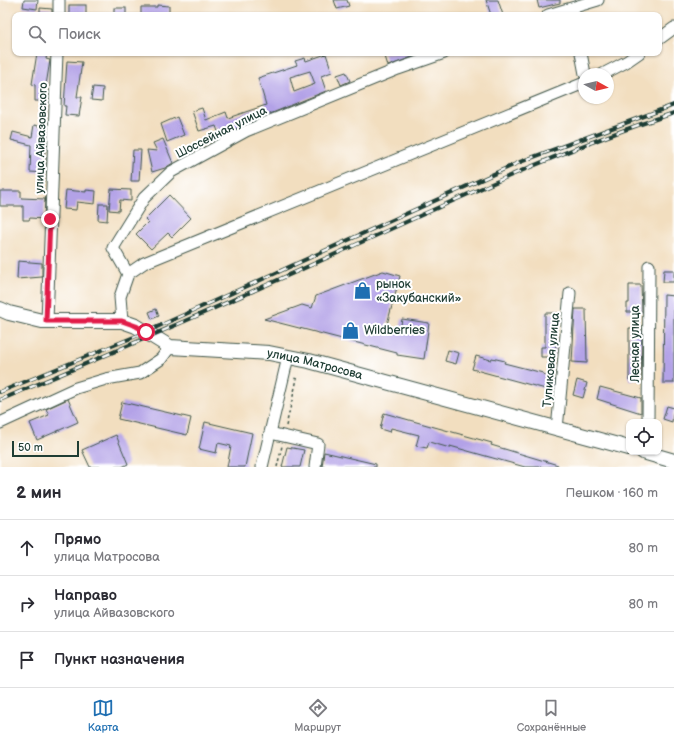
<!DOCTYPE html>
<html lang="ru">
<meta charset="utf-8">
<style>
body{margin:0;font-family:"Balsamiq Sans",sans-serif;background:#f7f7f7;color:#2b2b33}
.controls{position:absolute;right:12px;bottom:12px;display:grid;overflow:hidden;border-radius:8px;box-shadow:0 1px 3px #0004}
.controls button{width:36px;height:36px;display:grid;place-items:center;padding:0;border:0;border-bottom:1px solid #e1e1e2;background:#fff;color:#2b2b33;font:20px sans-serif}
.compass{position:absolute;left:578px;top:68px;width:36px;height:36px;border-radius:50%;background:#fff;box-shadow:0 1px 3px #0004;rotate:98deg}
.scale{position:absolute;left:12px;bottom:10px;width:67px;box-sizing:border-box;padding-left:4px;border:2px solid #1f3d34;border-top:0;font-size:11px;line-height:14px;white-space:nowrap;color:#1f3d34;-webkit-text-stroke:3px #fff;paint-order:stroke}
.stop{position:absolute;width:12px;height:12px;margin:-9px;border:3px solid #e11d48;border-radius:50%;background:#fff}
.stop.end{background:#e11d48;border-color:#fff;box-shadow:0 1px 4px #0008}
.list{margin:0;padding:0;list-style:none}
h2{display:flex;justify-content:space-between;align-items:center;height:52px;margin:0;padding:0 16px;font-size:17px}
h2 small{font-size:13px;font-weight:400;color:#7c7c81}
.list li{display:grid;grid-template-columns:26px 1fr auto;gap:12px;align-items:center;box-sizing:border-box;height:56px;padding:0 16px;border-top:1px solid #e1e1e2}
.list b{display:block;font-size:15px;white-space:nowrap}
.list p{margin:0;font-size:13px;white-space:nowrap;color:#7c7c81}
.list em{font-size:13px;font-style:normal;color:#7c7c81}
.icon{flex:none;width:22px;height:22px;fill:none;stroke:currentColor;stroke-width:2;stroke-linecap:round;stroke-linejoin:round}
.map{position:relative;flex:none;width:674px;height:467px;overflow:hidden}
.search{position:absolute;background:#fff;box-shadow:0 1px 3px #0004;left:12px;right:12px;top:12px;height:44px;display:flex;align-items:center;gap:10px;box-sizing:border-box;padding:0 14px;border-radius:8px;color:#7c7c81;font-size:15px}
.sheet{height:220px;background:#fff}
nav{display:flex;justify-content:space-around;align-items:center;box-sizing:border-box;height:56px;border-top:1px solid #e1e1e2;background:#fff;font-size:11px;color:#7c7c81}
nav a{display:grid;justify-items:center;gap:2px}
nav .on{color:#1f6fb2}
.map>svg:first-child{display:block}
.building{fill:#b3a2e7;fill-rule:evenodd}
.lines{fill:none;stroke-linecap:round;stroke-linejoin:round}
.minor-casing{stroke:#3f5549;stroke-width:13}
.major-casing{stroke:#3f5549;stroke-width:16}
.path{stroke:#3f5549;stroke-width:1.5;stroke-dasharray:3 3;stroke-linecap:butt}
.minor{stroke:#fff;stroke-width:11}
.major{stroke:#fff;stroke-width:14}
.rail-casing{stroke:#1f3d34;stroke-width:4}
.rail{stroke:#fff;stroke-width:2.5;stroke-dasharray:8;stroke-linecap:butt}
.route{stroke:#e11d48;stroke-width:5}
.labels{text-anchor:middle;stroke-width:4;stroke-linejoin:round;paint-order:stroke}
.street-label{font-size:12px;fill:#1f3d34;stroke:#fff}
.poi-label{font-size:12px;fill:#1f3d34;stroke:#fff;text-anchor:start}
</style>
<div class="map">
<svg width="674" height="467" viewBox="0 0 674 467">
<rect width="100%" height="100%" fill="#fff"/>
<filter id="ink" filterUnits="userSpaceOnUse"><feTurbulence type="fractalNoise" baseFrequency=".025" numOctaves="2"/><feDisplacementMap in="SourceGraphic" scale="8" xChannelSelector="R" yChannelSelector="G"/><feConvolveMatrix kernelMatrix="1 2 1 2 8 2 1 2 1" color-interpolation-filters="sRGB"/></filter>
<filter id="wash" filterUnits="userSpaceOnUse"><feTurbulence type="fractalNoise" baseFrequency=".012" numOctaves="4" result="noise"/><feDisplacementMap in="SourceGraphic" scale="16" xChannelSelector="R" yChannelSelector="G"/><feGaussianBlur stdDeviation="0.9" result="paint"/><feColorMatrix in="noise" values="0 0 0 0 0 0 0 0 0 0 0 0 0 0 0 0 0 1.4 0 .05"/><feComposite in="paint" operator="in"/></filter>
<g filter="url(#wash)">
<rect width="100%" height="100%" fill="#f2debf"/>
<g id="blocks">
<!-- building -->
<g class="building">
<polygon points="24,0 38,0 37,9 23,7"/>
<polygon points="334,0 347,0 349,6 337,9"/>
<polygon points="486,0 498,0 503,15 491,15"/>
<polygon points="537,0 560,0 560,3 539,8"/>
<rect x="69" y="5" width="17" height="10"/>
<polygon points="157,5 169,6 169,15 141,15 141,7 157,7"/>
<polygon points="40,8 52,9 52,15 40,15"/>
<rect x="114" y="8" width="12" height="7"/>
<polygon points="37,53 47,53 46,59 50,60 45,92 47,92 46,101 35,101 35,85 32,84"/>
<polygon points="384,53 423,53 388,66"/>
<path d="M326 54 332 72 321 76 326 91 243 125 220 137 216 126 199 131 192 111 202 108 206 120 226 112 228 118 266 105 258 78 297 65 295 61 305 58 306 61ZM310 71 315 84 294 92 290 77Z"/>
<polygon points="67,61 82,62 77,97 82,97 79,116 65,115 66,106 64,106"/>
<polygon points="346,72 350,81 341,85 337,75"/>
<polygon points="93,87 103,88 102,101 91,100"/>
<polygon points="177,117 184,135 167,142 161,124"/>
<polygon points="34,125 43,127 41,139 47,141 44,157 46,157 45,173 30,172 31,145 11,140 13,132 32,137"/>
<polygon points="163,139 173,163 165,168 152,172 147,150 157,151 153,143"/>
<polygon points="133,150 141,150 139,181 131,181"/>
<polygon points="111,189 131,190 131,201 120,200 119,211 109,210"/>
<polygon points="66,190 86,192 86,190 96,191 95,204 77,202 76,210 64,209"/>
<polygon points="0,191 21,191 21,198 45,199 44,219 30,218 29,220 23,220 23,206 0,206"/>
<polygon points="169,195 191,218 172,237 168,233 151,249 136,234 148,222 145,219"/>
<polygon points="99,204 108,204 107,221 98,220"/>
<polygon points="18,261 42,263 42,277 17,279"/>
<polygon points="664,270 674,270 674,282 663,282"/>
<polygon points="383,271 400,276 386,328 400,331 402,319 429,323 424,359 397,355 397,353 264,319 302,305 312,308 316,296"/>
<polygon points="629,285 641,285 642,312 627,312 627,303 629,303"/>
<polygon points="664,295 674,296 674,383 663,383"/>
<polygon points="156,309 159,316 152,319 149,312"/>
<polygon points="575,309 586,309 587,363 572,362"/>
<polygon points="545,313 558,313 555,357 541,357 541,347 545,347"/>
<polygon points="629,328 642,328 641,380 629,380"/>
<polygon points="448,350 459,353 456,364 445,361"/>
<polygon points="476,356 491,360 492,358 505,361 504,363 543,373 543,374 555,378 553,391 472,369"/>
<polygon points="577,380 587,383 583,398 573,395"/>
<polygon points="600,387 641,398 641,413 597,399"/>
<polygon points="68,399 78,422 37,440 30,423 49,415 46,409"/>
<polygon points="122,402 191,418 187,435 118,419"/>
<polygon points="667,406 674,408 672,422 663,419"/>
<polygon points="384,413 492,443 491,445 558,465 558,467 525,467 450,446 450,448 429,442 427,448 416,446 419,435 391,428 390,432 380,429"/>
<polygon points="205,422 252,433 245,467 227,467 231,446 218,443 216,453 199,449"/>
<polygon points="116,435 128,464 122,467 90,467 82,450"/>
<polygon points="287,447 304,450 300,467 282,467"/>
<polygon points="324,452 376,464 376,467 322,467"/>
</g>
</g>
</g>
<g filter="url(#ink)">
<use href="#blocks" fill-opacity="0" stroke="#3f5549" stroke-width="1"/>
<g class="lines">
<defs>
<g id="minor">
<polyline points="59,15 59,0"/>
<polyline points="548,15 598,0"/>
<polyline points="659,39 674,28"/>
<polyline points="581,53 585,74"/>
<polyline points="603,74 626,62 639,53"/>
<polyline points="128,274 113,248 144,198 171,172 246,131 398,69 444,53"/>
<polyline points="47,321 57,53"/>
<polyline points="122,321 120,297 128,274 144,263 584,83"/>
<polyline points="648,422 649,266"/>
<polyline points="0,423 76,388 106,379 140,373 161,359 170,347"/>
<polyline points="557,429 570,293"/>
<polyline points="270,433 318,444 315,467"/>
<polyline points="262,467 288,357"/>
</g>
<g id="major">
<path id="s1" d="M0 309 9 313 42 321H122L136 326 170 347 269 353 309 361 629 448"/>
<polyline points="643,452 674,461"/>
</g>
</defs>
<!-- minor casing -->
<use href="#minor" class="minor-casing"/>
<!-- major casing -->
<use href="#major" class="major-casing"/>
<!-- path -->
<g class="path">
<polyline points="286,426 297,379 293,378"/>
<polyline points="277,467 282,446"/>
</g>
<!-- minor -->
<use href="#minor" class="minor"/>
<!-- major -->
<use href="#major" class="major"/>
<defs>
<g id="rail">
<polyline points="0,392 146,332 520,162 674,105"/>
<path d="M0 400C122 349 244 296 364 241 466 195 568 147 674 113"/>
</g>
</defs>
<!-- rail casing -->
<use href="#rail" class="rail-casing"/>
<!-- rail -->
<use href="#rail" class="rail"/>
</g>
</g>
<g class="lines" filter="url(#ink)">
<!-- route -->
<polyline class="route" points="50,219 46,321 122,321 136,326 146,332"/>
</g>
<!-- icons -->
<defs>
<symbol id="shop-bare" viewBox="-9 -9 18 18"><path d="M-5-2.5h2.3a2.7 3.5 0 0 1 5.4 0H5L5.5 6h-11ZM-1.5-2.5h3a1.5 2.3 0 0 0-3 0Z" fill="#1f6fb2" stroke="#fff" stroke-width="2.5" paint-order="stroke"/></symbol>
</defs>
<g fill-rule="evenodd">
<use href="#shop-bare" x="350" y="278" width="25" height="25"/>
<use href="#shop-bare" x="338" y="318" width="25" height="25"/>
</g>
<g class="labels">
<!-- street labels -->
<g class="street-label">
<text transform="translate(221 132) rotate(-27)" y="4">Шоссейная улица</text>
<text transform="translate(41 138) rotate(-88)" y="4">улица Айвазовского</text>
<text transform="translate(635 344) rotate(-90)" y="4">Лесная улица</text>
<text transform="translate(551 360) rotate(-85)" y="4">Тупиковая улица</text>
<text dy="4" stroke="none"><textPath href="#s1" startOffset="325">улица Матросова</textPath></text>
</g>
<!-- poi labels -->
<g class="poi-label">
<text x="376" y="288">рынок<tspan x="376" dy="14">«Закубанский»</tspan></text>
<text x="364" y="334">Wildberries</text>
</g>
</g>
</svg>
<div class="controls">
<button><svg class="icon" aria-label="locate" viewBox="0 0 24 24"><circle cx="12" cy="12" r="6"/><path d="M12 2v4M12 18v4M2 12h4M18 12h4"/></svg></button>
</div>
<svg class="compass" viewBox="-18 -18 36 36"><path d="M0-13l5 13h-10z" fill="#e53935"/><path d="M0 13l5-13h-10z" fill="#7c7c81"/></svg>
<div class="scale">50 m</div>
<div class="stop" style="left:146px;top:332px"></div>
<div class="stop end" style="left:50px;top:219px"></div>
<div class="search"><svg class="icon" aria-label="search" viewBox="0 0 24 24"><circle cx="10" cy="10" r="6"/><path d="M15 15l6 6"/></svg>Поиск</div>
</div>
<section class="sheet">
<h2>2 мин<small>Пешком · 160 m</small></h2>
<ul class="list">
<li><svg class="icon" aria-label="ahead" viewBox="0 0 24 24"><path d="M12 20V5M6 11l6-6 6 6"/></svg><div><b>Прямо</b><p>улица Матросова</p></div><em>80 m</em></li>
<li><svg class="icon" aria-label="right" viewBox="0 0 24 24"><path d="M7 20v-9h11M14 6l5 5-5 5"/></svg><div><b>Направо</b><p>улица Айвазовского</p></div><em>80 m</em></li>
<li><svg class="icon" aria-label="arrive" viewBox="0 0 24 24"><path d="M6 21V4h12l-3 4 3 4H6"/></svg><div><b>Пункт назначения</b></div></li>
</ul>
</section>
<nav>
<a class="on"><svg class="icon" aria-label="map" viewBox="0 0 24 24"><path d="M3 6l6-2 6 2 6-2v14l-6 2-6-2-6 2zM9 4v14M15 6v14"/></svg>Карта</a>
<a><svg class="icon" aria-label="directions" viewBox="0 0 24 24"><path d="M12 3l9 9-9 9-9-9zM9 14v-3h6M13 9l2 2-2 2"/></svg>Маршрут</a>
<a><svg class="icon" aria-label="saved" viewBox="0 0 24 24"><path d="M7 4h10v16l-5-4-5 4z"/></svg>Сохранённые</a>
</nav>
